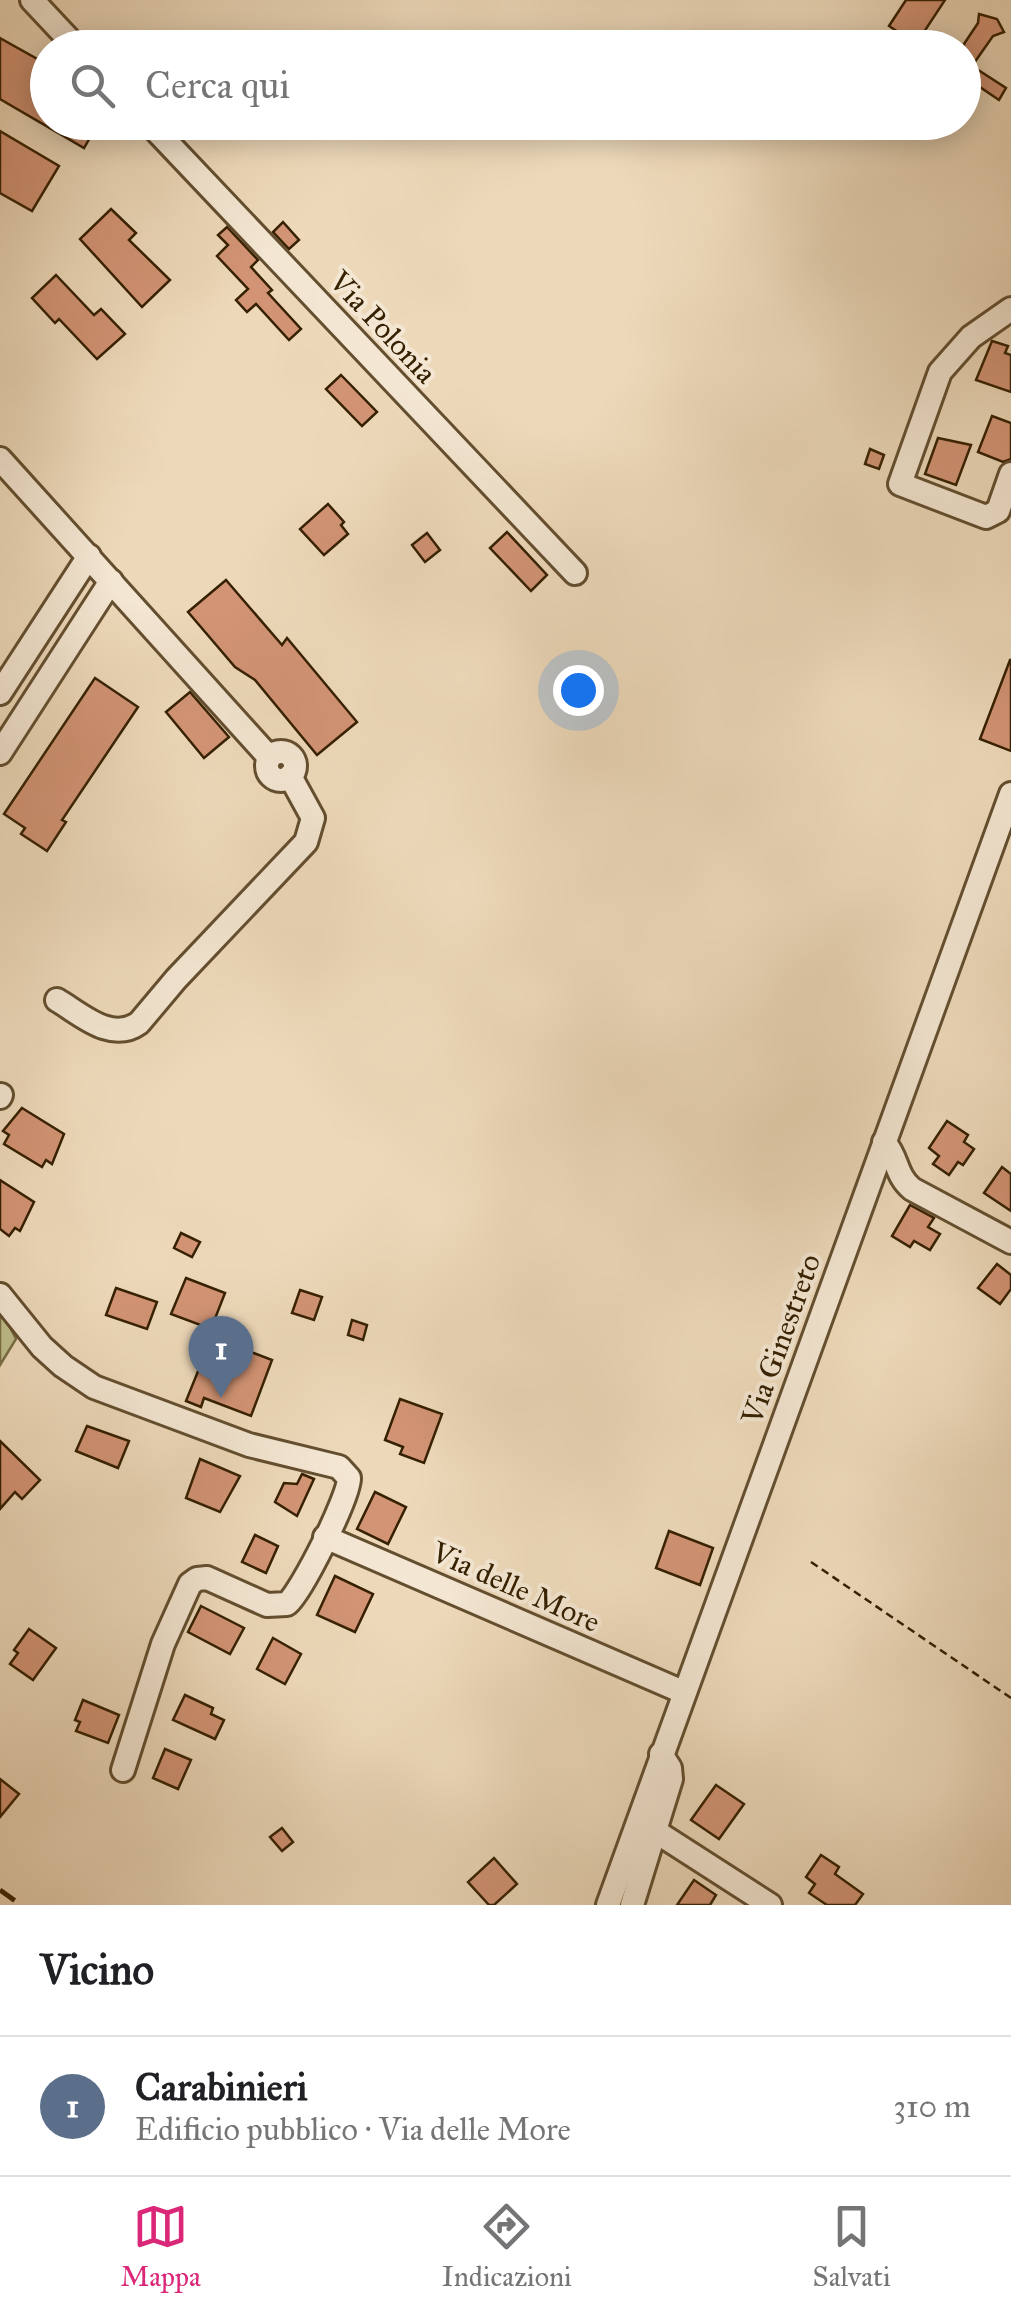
<!DOCTYPE html>
<html lang="it">
<meta charset="utf-8">
<style>
body{margin:0;font-family:"IM FELL Great Primer",serif;background:#f6f6f6;color:#202124}
.you{position:absolute;left:578px;top:690px;width:35px;height:35px;margin:-25px;border:8px solid #fff;border-radius:50%;background:#1a73e8;box-shadow:0 0 0 15px #1a73e833}
.badge{display:grid;place-items:center;width:65px;height:65px;border-radius:50%;background:#db2777;color:#fff;font-size:32px;font-weight:700}
.pin{position:absolute;translate:-50% -82px;filter:drop-shadow(0 2px 5px #0008)}
.pin::after{content:'';position:absolute;top:52px;width:35px;height:30px;background:inherit;clip-path:polygon(0 0,100% 0,50% 100%)}
.list{margin:0;padding:0;list-style:none}
h2{display:flex;justify-content:space-between;align-items:center;height:130px;margin:0;padding:0 40px;font-size:42px}
h2 small{font-size:32px;font-weight:400;color:#757577}
.list li{display:grid;grid-template-columns:65px 1fr auto;gap:30px;align-items:center;box-sizing:border-box;height:140px;padding:0 40px;border-top:2px solid #e0e0e0}
.list b{display:block;font-size:38px;white-space:nowrap}
.list p{margin:0;font-size:32px;white-space:nowrap;color:#757577}
.list em{font-size:32px;font-style:normal;color:#757577}
.icon{flex:none;width:55px;height:55px;fill:none;stroke:currentColor;stroke-width:2;stroke-linecap:round;stroke-linejoin:round}
.map{position:relative;flex:none;width:1011px;height:1905px;overflow:hidden}
.search{position:absolute;background:#fff;box-shadow:0 5px 25px #0003;left:30px;right:30px;top:30px;height:110px;display:flex;align-items:center;gap:25px;box-sizing:border-box;padding:0 35px;border-radius:55px;color:#757577;font-size:38px}
.sheet{height:270px;background:#fff}
nav{display:flex;justify-content:space-around;align-items:center;box-sizing:border-box;height:140px;border-top:2px solid #e0e0e0;background:#fff;font-size:28px;color:#757577}
nav a{display:grid;justify-items:center;gap:5px}
nav .on{color:#db2777}
.map>svg:first-child{display:block}
.green{fill:#bebe8c;stroke:#7a6f46;stroke-width:2.5}
.building{fill:#d29475;stroke:#352001;stroke-width:2.5}
.lines{fill:none;stroke-linecap:round;stroke-linejoin:round}
.minor-casing{stroke:#634e2f;stroke-width:28}
.path{stroke:#352001;stroke-width:2.5;stroke-dasharray:8 5;stroke-linecap:butt}
.minor{stroke:#f3e6d2;stroke-width:22}
.rail{stroke:#352001;stroke-width:5;stroke-dasharray:18 18;stroke-linecap:butt}
.labels{text-anchor:middle;stroke-width:8;stroke-linejoin:round;paint-order:stroke}
.street-label{font-size:30px;fill:#352001;stroke:#f3e6d2}
</style>
<div class="map">
<svg width="1011" height="1905" viewBox="0 0 1011 1905">
<rect width="100%" height="100%" fill="#edd9ba"/>
<filter id="stains"><feTurbulence type="fractalNoise" baseFrequency=".002" numOctaves="4"/><feColorMatrix values="0 0 0 0 .2 0 0 0 0 .09 0 0 0 0 .02 0 0 0 .5 -.17"/></filter>
<radialGradient id="worn" r=".72"><stop offset=".6" stop-color="#630" stop-opacity="0"/><stop offset="1" stop-color="#630" stop-opacity=".3"/></radialGradient>
<!-- green -->
<polygon class="green" points="0,1308 16,1339 0,1365"/>
<!-- building -->
<g class="building">
<polygon points="906,0 945,0 916,44 889,26"/>
<polygon points="979,14 997,19 1004,32 993,36 972,66 1006,88 999,100 965,77 964,80 964,44 978,23"/>
<polygon points="0,38 48,65 48,122 99,122 84,148 0,99"/>
<polygon points="0,131 59,166 32,211 0,193"/>
<polygon points="111,209 136,233 129,240 170,280 142,307 80,239"/>
<polygon points="283,222 299,240 289,249 273,232"/>
<polygon points="227,227 258,260 251,267 272,290 268,293 301,329 289,340 256,304 247,312 236,300 248,289 217,256 228,245 218,235"/>
<polygon points="56,275 94,315 101,309 125,334 97,359 59,319 55,323 32,298"/>
<polygon points="992,341 1008,346 1005,353 1011,355 1011,392 976,380"/>
<polygon points="341,375 377,412 362,426 326,389"/>
<polygon points="992,416 1011,423 1011,459 1003,462 978,452"/>
<polygon points="938,438 971,445 956,485 925,474"/>
<polygon points="870,449 884,455 879,469 865,464"/>
<polygon points="328,504 344,522 341,525 348,534 324,555 300,529"/>
<polygon points="507,532 547,575 531,591 490,548"/>
<polygon points="427,533 440,550 425,562 412,545"/>
<polygon points="226,580 282,645 287,638 357,722 317,755 255,680 235,667 188,612"/>
<polygon points="1010,660 1011,660 1011,751 980,739"/>
<polygon points="95,678 138,707 62,820 66,822 47,851 21,834 25,828 4,814"/>
<polygon points="190,692 229,737 204,758 166,712"/>
<polygon points="22,1108 64,1134 52,1164 46,1160 42,1167 4,1144 9,1135 3,1131"/>
<polygon points="947,1121 968,1135 964,1142 974,1149 963,1165 958,1162 949,1175 933,1164 939,1156 929,1148"/>
<polygon points="1002,1167 1011,1174 1011,1211 984,1193"/>
<polygon points="0,1180 34,1202 20,1231 15,1228 9,1236 0,1229"/>
<polygon points="910,1205 934,1218 928,1227 940,1234 930,1250 914,1241 910,1247 892,1236"/>
<polygon points="181,1233 200,1242 192,1257 174,1248"/>
<polygon points="997,1264 1011,1275 1011,1289 1000,1304 978,1288"/>
<polygon points="186,1278 225,1293 211,1329 171,1314"/>
<polygon points="116,1288 157,1302 147,1329 106,1315"/>
<polygon points="300,1290 322,1297 314,1320 292,1313"/>
<polygon points="352,1320 367,1325 363,1340 348,1335"/>
<polygon points="209,1344 232,1353 235,1346 272,1360 251,1416 204,1398 201,1407 186,1401"/>
<polygon points="400,1399 442,1414 424,1463 400,1454 403,1447 385,1440"/>
<polygon points="87,1426 129,1441 118,1468 76,1451"/>
<polygon points="0,1441 40,1480 22,1499 15,1492 0,1509"/>
<polygon points="200,1459 240,1476 220,1512 186,1498"/>
<polygon points="302,1474 314,1479 297,1516 275,1502 284,1483 297,1484"/>
<polygon points="375,1492 406,1507 388,1544 357,1529"/>
<polygon points="669,1531 713,1548 700,1585 656,1568"/>
<polygon points="255,1535 278,1546 266,1573 242,1562"/>
<polygon points="335,1576 373,1594 355,1632 317,1615"/>
<polygon points="201,1606 244,1628 230,1654 188,1632"/>
<polygon points="29,1629 56,1648 33,1680 10,1664 18,1653 14,1650"/>
<polygon points="273,1638 301,1654 285,1684 257,1669"/>
<polygon points="185,1695 213,1708 211,1714 224,1720 215,1739 173,1720"/>
<polygon points="83,1700 119,1715 108,1743 76,1731 80,1722 75,1720"/>
<polygon points="165,1749 191,1760 178,1789 153,1778"/>
<polygon points="0,1779 19,1794 0,1817"/>
<polygon points="716,1785 744,1804 719,1839 691,1820"/>
<polygon points="282,1828 293,1842 282,1851 270,1837"/>
<polygon points="821,1855 839,1867 835,1874 863,1894 855,1905 827,1905 809,1893 815,1884 806,1877"/>
<polygon points="494,1858 517,1884 494,1905 489,1905 468,1882"/>
<polygon points="694,1880 716,1895 710,1905 677,1905"/>
</g>
<g class="lines">
<defs>
<g id="minor">
<polyline points="32,0 77,48"/>
<polyline points="148,122 575,573"/>
<polyline points="1011,309 971,337 940,372 900,484 986,517 998,511 1011,474"/>
<polyline points="0,459 269,757"/>
<polyline points="0,693 89,556"/>
<circle cx="281" cy="766" r="14"/>
<polyline points="0,753 111,581"/>
<path d="M57 1000C81 1014 111 1043 139 1023L176 979 306 842 313 818 290 776"/>
<polyline points="0,1097 1,1095"/>
<path d="M884 1142C898 1157 895 1175 912 1189L1011 1242"/>
<path d="M0 1295 42 1347 63 1366 94 1387 249 1445 339 1467 349 1478C349 1497 302 1591 287 1604L267 1605 207 1578 197 1579 190 1584 163 1644 123 1770"/>
<polyline points="325,1537 683,1692"/>
<polyline points="655,1831 770,1905"/>
<polyline points="608,1905 1011,794"/>
<polyline points="632,1905 671,1779 670,1768 661,1754"/>
</g>
</defs>
<!-- minor casing -->
<use href="#minor" class="minor-casing"/>
<!-- path -->
<polyline class="path" points="811,1562 1011,1698"/>
<!-- minor -->
<use href="#minor" class="minor"/>
<!-- rail -->
<polyline class="rail" points="0,1890 21,1905"/>
</g>
<g class="labels">
<!-- street labels -->
<g class="street-label">
<text transform="translate(383 327) rotate(47)" y="10">Via Polonia</text>
<text transform="translate(781 1339) rotate(-70)" y="10">Via Ginestreto</text>
<text transform="translate(516 1587) rotate(24)" y="10">Via delle More</text>
</g>
</g>
<rect width="100%" height="100%" filter="url(#stains)"/>
<rect width="100%" height="100%" fill="url(#worn)"/>
</svg>
<div class="you"></div>
<div class="pin badge" style="left:221px;top:1398px;background:#5c6f8a">1</div>
<div class="search"><svg class="icon" aria-label="search" viewBox="0 0 24 24"><circle cx="10" cy="10" r="6"/><path d="M15 15l6 6"/></svg>Cerca qui</div>
</div>
<section class="sheet">
<h2>Vicino<small></small></h2>
<ul class="list">
<li><span class="badge" style="background:#5c6f8a">1</span><div><b>Carabinieri</b><p>Edificio pubblico · Via delle More</p></div><em>310 m</em></li>
</ul>
</section>
<nav>
<a class="on"><svg class="icon" aria-label="map" viewBox="0 0 24 24"><path d="M3 6l6-2 6 2 6-2v14l-6 2-6-2-6 2zM9 4v14M15 6v14"/></svg>Mappa</a>
<a><svg class="icon" aria-label="directions" viewBox="0 0 24 24"><path d="M12 3l9 9-9 9-9-9zM9 14v-3h6M13 9l2 2-2 2"/></svg>Indicazioni</a>
<a><svg class="icon" aria-label="saved" viewBox="0 0 24 24"><path d="M7 4h10v16l-5-4-5 4z"/></svg>Salvati</a>
</nav>
